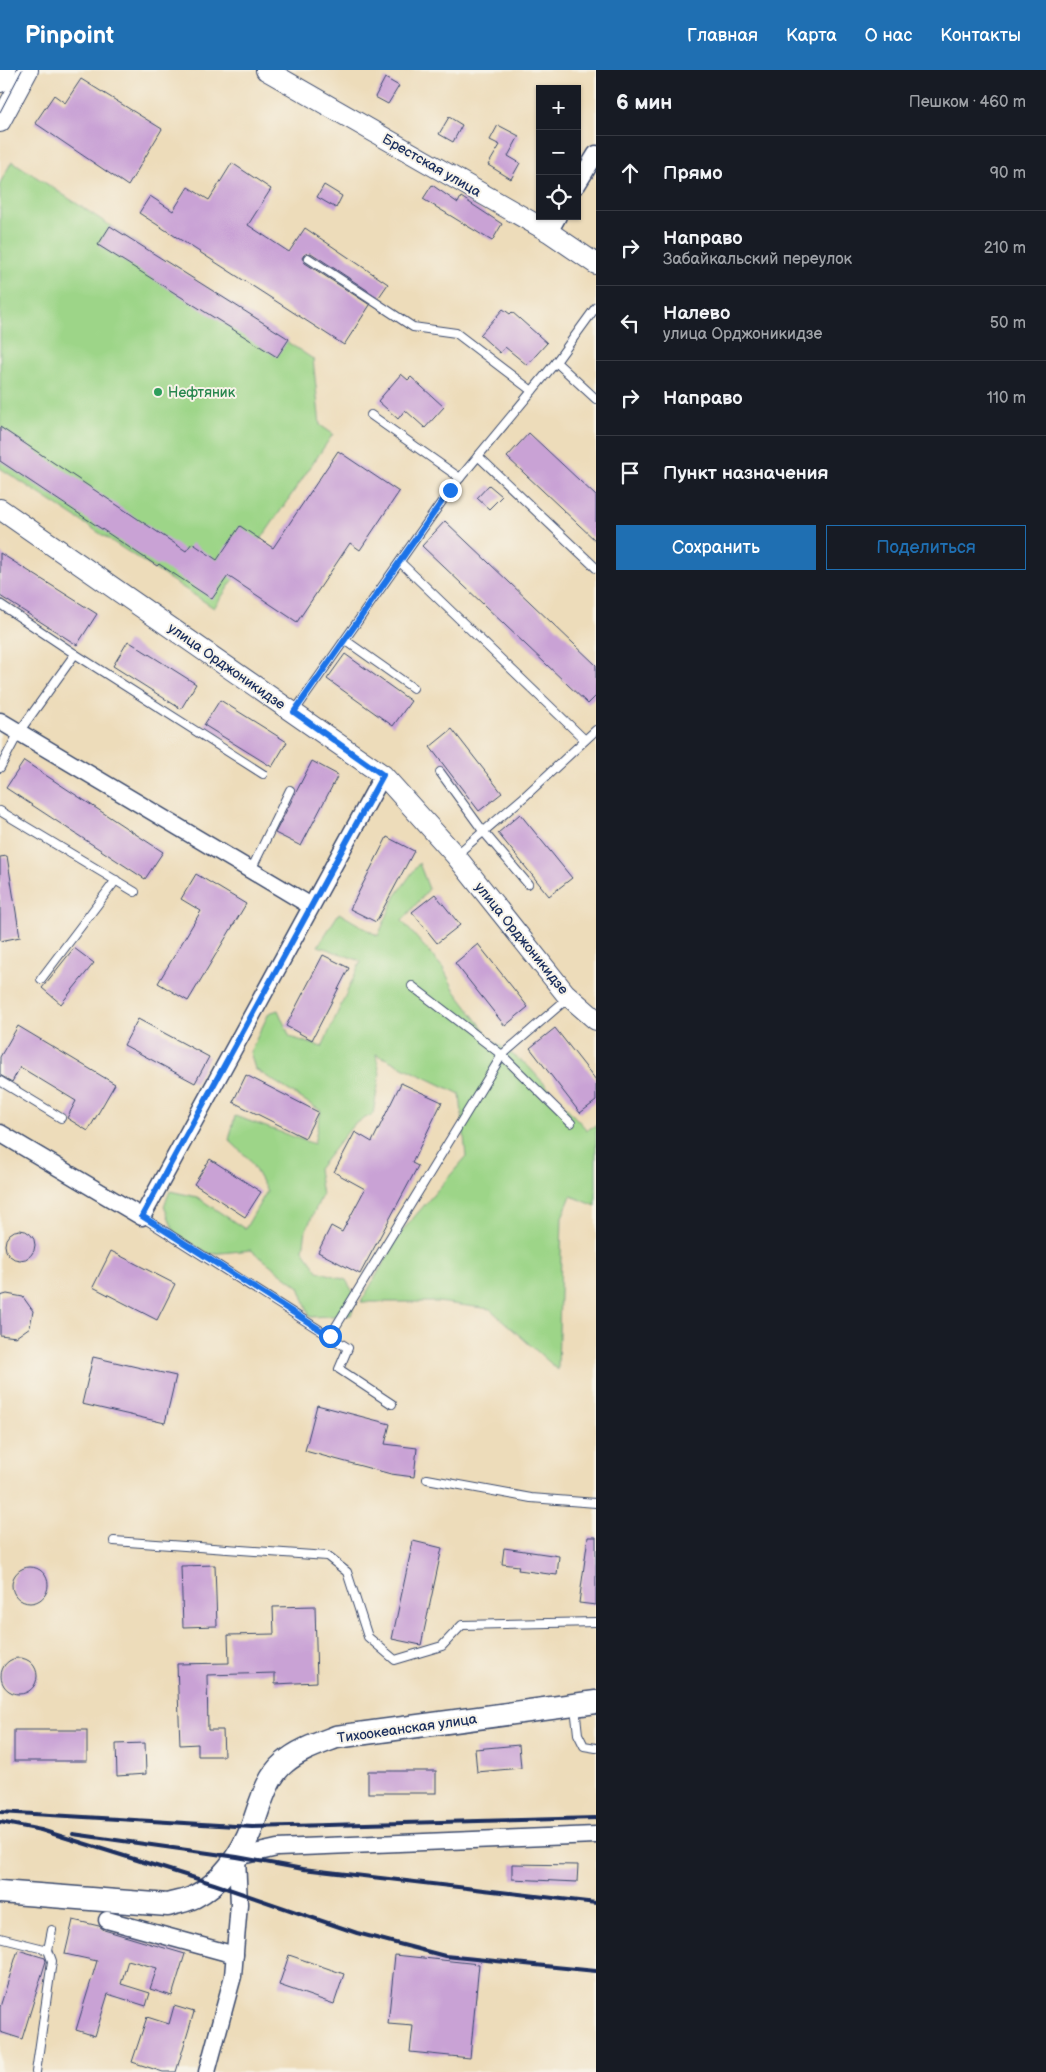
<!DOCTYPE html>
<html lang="ru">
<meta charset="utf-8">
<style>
body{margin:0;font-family:"Balsamiq Sans",sans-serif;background:#242831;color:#f1f3f6}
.controls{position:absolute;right:15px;top:15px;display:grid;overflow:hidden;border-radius:0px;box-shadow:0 1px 4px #0004}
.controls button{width:45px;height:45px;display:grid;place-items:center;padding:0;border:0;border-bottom:1px solid #363941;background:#171b24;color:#f1f3f6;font:25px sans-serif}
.stop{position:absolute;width:15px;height:15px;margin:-11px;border:4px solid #1a73e8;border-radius:50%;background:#fff}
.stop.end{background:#1a73e8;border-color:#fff;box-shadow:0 1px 5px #0008}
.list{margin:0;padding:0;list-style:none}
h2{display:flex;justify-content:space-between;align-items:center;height:65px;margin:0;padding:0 20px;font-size:21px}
h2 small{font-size:16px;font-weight:400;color:#9ea1a6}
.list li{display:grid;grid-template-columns:32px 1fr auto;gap:15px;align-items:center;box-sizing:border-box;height:75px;padding:0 20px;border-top:1px solid #363941}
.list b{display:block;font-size:19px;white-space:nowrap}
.list p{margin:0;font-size:16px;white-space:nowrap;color:#9ea1a6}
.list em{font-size:16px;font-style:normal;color:#9ea1a6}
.actions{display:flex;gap:10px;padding:15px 20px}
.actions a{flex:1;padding:11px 0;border:1px solid #1f6fb2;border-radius:0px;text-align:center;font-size:18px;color:#1f6fb2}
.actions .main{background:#1f6fb2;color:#fff}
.icon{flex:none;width:28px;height:28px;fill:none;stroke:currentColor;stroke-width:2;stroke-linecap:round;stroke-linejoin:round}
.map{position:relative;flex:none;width:596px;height:2002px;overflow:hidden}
header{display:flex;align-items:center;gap:30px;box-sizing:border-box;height:70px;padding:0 25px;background:#1f6fb2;color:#fff}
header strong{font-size:24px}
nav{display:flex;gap:28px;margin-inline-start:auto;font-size:18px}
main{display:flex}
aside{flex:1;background:#171b24}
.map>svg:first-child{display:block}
.green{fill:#9dd588;stroke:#5c8273}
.building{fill:#c9a2d5}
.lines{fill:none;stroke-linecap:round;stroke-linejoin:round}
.service-casing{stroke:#3a496c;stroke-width:10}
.minor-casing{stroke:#3a496c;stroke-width:19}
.tertiary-casing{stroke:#3a496c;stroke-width:22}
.secondary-casing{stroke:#3a496c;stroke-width:25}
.service{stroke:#fff;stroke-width:8}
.minor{stroke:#fff;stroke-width:16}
.tertiary{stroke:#fff;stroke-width:20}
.secondary{stroke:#fff;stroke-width:22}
.tram{stroke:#1b2f5e;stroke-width:1}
.rail{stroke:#1b2f5e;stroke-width:4}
.route{stroke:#1a73e8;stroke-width:6}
.leisure-dot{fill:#2e9e5b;stroke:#f7f3e8;stroke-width:2}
.labels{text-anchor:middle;stroke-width:4;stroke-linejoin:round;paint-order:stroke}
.street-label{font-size:14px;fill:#1b2f5e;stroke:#f7f3e8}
.leisure-label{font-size:14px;fill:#27864d;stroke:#f7f3e8;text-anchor:start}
</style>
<header>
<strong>Pinpoint</strong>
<nav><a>Главная</a><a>Карта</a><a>О нас</a><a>Контакты</a></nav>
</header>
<main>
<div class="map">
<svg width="596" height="2002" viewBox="0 0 596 2002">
<rect width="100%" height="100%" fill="#f7f3e8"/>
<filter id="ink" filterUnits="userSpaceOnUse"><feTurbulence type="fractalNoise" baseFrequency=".02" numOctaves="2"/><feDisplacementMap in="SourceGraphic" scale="10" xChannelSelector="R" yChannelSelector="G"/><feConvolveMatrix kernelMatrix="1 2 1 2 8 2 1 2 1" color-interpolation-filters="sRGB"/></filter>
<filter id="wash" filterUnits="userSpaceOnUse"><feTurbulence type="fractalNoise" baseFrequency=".0096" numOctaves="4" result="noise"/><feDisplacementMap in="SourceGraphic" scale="20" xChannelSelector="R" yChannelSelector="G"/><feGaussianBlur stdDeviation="1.12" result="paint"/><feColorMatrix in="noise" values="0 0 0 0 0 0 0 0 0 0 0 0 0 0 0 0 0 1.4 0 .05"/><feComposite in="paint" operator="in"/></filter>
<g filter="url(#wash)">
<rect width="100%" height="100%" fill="#eddcba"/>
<!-- green -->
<g class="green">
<polygon points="12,91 313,289 320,355 333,364 214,538 0,398 0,113"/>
<polygon points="419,793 429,819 402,851 443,898 455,921 492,970 527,995 587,1060 596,1055 596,1136 571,1126 562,1147 558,1300 490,1239 438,1232 361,1232 402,1161 466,1087 460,1024 376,984 380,1004 373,1044 354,1054 318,1099 322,1125 306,1160 303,1180 318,1201 346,1210 356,1227 351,1245 310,1247 299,1217 251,1180 210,1184 175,1164 164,1136 170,1121 197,1127 245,1159 267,1121 249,1089 229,1070 235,1046 314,1074 321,1041 255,999 250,982 269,943 278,940 290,967 322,977 361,891 318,876 339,843 378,866 395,827"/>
</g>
<g id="blocks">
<!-- building -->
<g class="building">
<polygon points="385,8 399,16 388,34 375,27"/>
<polygon points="81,9 162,59 128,116 35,53 54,25 65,33"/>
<polygon points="449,47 462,55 453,72 439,64"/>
<polygon points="498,55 519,66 508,86 520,93 511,109 488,95 500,75 490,70"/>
<polygon points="232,93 271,119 248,155 289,182 305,158 388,214 379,227 376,226 311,183 304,185 302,188 305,193 370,235 344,275 139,143 150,126 173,141 188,117 209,130"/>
<polygon points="324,115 342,126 336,138 317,127"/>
<polygon points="432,115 458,133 461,127 502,154 492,171 423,129"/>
<polygon points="110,156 289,269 277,287 98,175"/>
<polygon points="503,239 510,244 512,242 547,273 527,295 505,277 500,283 480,265"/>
<polygon points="401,304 408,310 411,307 444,337 425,358 405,340 398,349 378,331"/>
<polygon points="0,357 186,481 192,473 217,490 240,456 273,478 338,381 399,422 360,480 350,473 297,552 228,506 212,529 159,494 157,496 0,391"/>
<polygon points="529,363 596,426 596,471 507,387"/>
<polygon points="489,415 502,426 489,439 477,428"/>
<polygon points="445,451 596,595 596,626 588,634 422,476"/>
<polygon points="0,483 97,544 77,575 0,526"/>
<polygon points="128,571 196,614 181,639 113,596"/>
<polygon points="345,584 411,631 393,656 327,609"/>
<polygon points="220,630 287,672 272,697 204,655"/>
<polygon points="452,659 502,723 479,741 430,677"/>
<polygon points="24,691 163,782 145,809 6,718"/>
<polygon points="312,691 338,705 301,776 275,763"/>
<polygon points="520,744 572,808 549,826 498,763"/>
<polygon points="387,767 414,781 376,852 350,839"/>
<polygon points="7,786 20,867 0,871 0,787"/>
<polygon points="196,804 246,834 188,931 158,913 201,841 181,829"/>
<polygon points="435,824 460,855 437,873 412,842"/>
<polygon points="478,874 528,937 505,956 455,893"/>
<polygon points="74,878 94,893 61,934 42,918"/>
<polygon points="323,885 349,898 312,970 286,956"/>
<polygon points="138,949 209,987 195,1013 124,975"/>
<polygon points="18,956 115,1014 88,1061 67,1048 76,1031 20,997 12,1012 0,1005 0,987"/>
<polygon points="555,958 596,1010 596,1031 580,1043 530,978"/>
<polygon points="246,1005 318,1042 305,1068 233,1032"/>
<polygon points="401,1013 442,1032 412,1093 418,1096 360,1204 318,1182 331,1156 342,1162 365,1119 334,1102 355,1062 372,1072"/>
<polygon points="210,1089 261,1122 245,1147 194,1114"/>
<circle cx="20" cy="1175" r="15"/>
<polygon points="111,1181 175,1214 157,1250 93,1217"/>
<polygon points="7,1224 23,1227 33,1241 30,1257 16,1267 0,1265 0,1226"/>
<polygon points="93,1287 176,1306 165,1353 82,1334"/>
<polygon points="317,1335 390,1354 385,1374 417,1378 414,1407 391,1404 305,1381"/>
<polygon points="588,1467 596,1467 596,1535 579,1533"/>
<polygon points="413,1471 442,1478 421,1575 392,1569"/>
<polygon points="504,1478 559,1486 557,1505 518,1500 519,1496 502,1494"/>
<polygon points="215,1495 217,1556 183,1557 181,1496"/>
<circle cx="30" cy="1515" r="18"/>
<polygon points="315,1536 317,1612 275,1614 275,1603 207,1605 208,1660 223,1660 224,1686 198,1686 198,1674 180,1675 177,1594 229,1593 228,1565 274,1564 273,1537"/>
<circle cx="19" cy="1606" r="18"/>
<rect x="14" y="1660" width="73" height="31"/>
<polygon points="145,1673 146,1704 117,1706 116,1674"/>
<polygon points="519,1675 521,1698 477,1702 475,1679"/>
<rect x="368" y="1701" width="68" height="22"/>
<polygon points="512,1794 578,1795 577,1812 512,1809"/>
<polygon points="73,1850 99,1856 104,1860 185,1884 172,1926 150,1919 157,1898 128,1890 121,1914 150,1923 146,1936 108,1924 95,1966 76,1960 97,1891 65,1884"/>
<polygon points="18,1880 45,1888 46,1891 22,1969 0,1962 0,1937"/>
<polygon points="289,1885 344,1904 334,1934 279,1915"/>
<polygon points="395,1885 479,1894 470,1988 410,1982 413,1956 388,1954"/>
<polygon points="174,1936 194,1942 176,2002 163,2002 132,1992 147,1947 169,1954"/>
</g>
</g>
</g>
<g filter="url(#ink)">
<use href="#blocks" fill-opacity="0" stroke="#3a496c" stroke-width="1"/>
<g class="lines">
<defs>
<g id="service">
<polyline points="308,188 413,257 456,263 532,321"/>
<polyline points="556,292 596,329"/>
<polyline points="371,345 460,408"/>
<polyline points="478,386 596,498"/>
<polyline points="400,492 585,670"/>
<polyline points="0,534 75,584 19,662 0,698"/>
<polyline points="345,570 413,618"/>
<polyline points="75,584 263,704"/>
<polyline points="294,642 450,420 556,292 596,237"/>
<polyline points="440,702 483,761 528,814"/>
<polyline points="0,741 135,822"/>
<polyline points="456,785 524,727 596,660"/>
<polyline points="251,800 290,720"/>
<polyline points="41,909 116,810"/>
<polyline points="412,916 502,985 571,1053"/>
<polyline points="0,1011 61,1048"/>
<polyline points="142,1147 348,1278 339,1299 392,1334"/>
<polyline points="330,1266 502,985 568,928"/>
<polyline points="427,1409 531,1428 596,1433"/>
<polyline points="114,1471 327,1486 347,1502 368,1567 395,1590 442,1576 462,1555 596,1552"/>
<polyline points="575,1637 578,1664 584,1676 596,1678"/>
<polyline points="0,1868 48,1880 52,1860"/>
<polyline points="36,2002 52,1891 48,1880"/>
</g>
<g id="minor">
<polyline points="577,115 596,84"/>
<polyline points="549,162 558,146"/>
<polyline points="0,651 311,836"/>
<polyline points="0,1063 142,1147 383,705"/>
<polyline points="107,1850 235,1885"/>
<polyline points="207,2002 233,1906 239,1834 237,1787 277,1778 596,1765"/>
</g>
<g id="tertiary">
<polyline points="266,0 549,162 596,194"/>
<polyline points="0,12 6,0"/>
<polyline points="0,52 28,0"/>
<polyline points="0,439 383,705 455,785 565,923 596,950"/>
</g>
<path id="secondary" d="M0 1822 168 1835C176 1832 187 1831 194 1827 220 1814 242 1784 252 1757 260 1736 266 1708 284 1693 299 1680 318 1674 336 1667L596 1632"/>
</defs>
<!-- service casing -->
<use href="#service" class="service-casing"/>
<!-- minor casing -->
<use href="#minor" class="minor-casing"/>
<!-- tertiary casing -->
<use href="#tertiary" class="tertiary-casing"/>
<!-- secondary casing -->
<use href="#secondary" class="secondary-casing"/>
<!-- service -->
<use href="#service" class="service"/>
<!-- minor -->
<use href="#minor" class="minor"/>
<!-- tertiary -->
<use href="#tertiary" class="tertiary"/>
<!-- secondary -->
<use href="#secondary" class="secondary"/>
<!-- tram -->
<polyline class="tram" points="0,42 22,0"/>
<!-- rail -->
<g class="rail">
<polyline points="0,1742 252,1757 596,1748"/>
<polyline points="0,1752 41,1760 214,1814 357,1863 445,1886 596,1901"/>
<polyline points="73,1764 237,1787 303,1799 596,1833"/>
</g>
</g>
</g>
<g class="lines" filter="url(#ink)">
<!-- route -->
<polyline class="route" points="330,1266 142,1146 383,705 294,642 450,420"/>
</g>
<!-- markers -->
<circle class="leisure-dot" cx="158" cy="322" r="5"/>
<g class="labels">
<!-- street labels -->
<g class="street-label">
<text transform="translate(432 95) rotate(30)" y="5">Брестская улица</text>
<text transform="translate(227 596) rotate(35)" y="5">улица Орджоникидзе</text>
<text transform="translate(522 868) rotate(51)" y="5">улица Орджоникидзе</text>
<text transform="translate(407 1658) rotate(-8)" y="5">Тихоокеанская улица</text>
</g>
<!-- leisure labels -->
<g class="leisure-label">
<text x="168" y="327">Нефтяник</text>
</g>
</g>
</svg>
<div class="controls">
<button>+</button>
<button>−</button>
<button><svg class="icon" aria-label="locate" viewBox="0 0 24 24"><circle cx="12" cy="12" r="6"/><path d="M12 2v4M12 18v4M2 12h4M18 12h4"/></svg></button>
</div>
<div class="stop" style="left:330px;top:1266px"></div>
<div class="stop end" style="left:450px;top:420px"></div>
</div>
<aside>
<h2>6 мин<small>Пешком · 460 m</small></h2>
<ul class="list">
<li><svg class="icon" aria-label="ahead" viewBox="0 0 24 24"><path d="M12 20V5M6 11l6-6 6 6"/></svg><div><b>Прямо</b></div><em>90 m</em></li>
<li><svg class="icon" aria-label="right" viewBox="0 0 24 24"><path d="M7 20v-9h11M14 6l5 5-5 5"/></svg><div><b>Направо</b><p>Забайкальский переулок</p></div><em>210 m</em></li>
<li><svg class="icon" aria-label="left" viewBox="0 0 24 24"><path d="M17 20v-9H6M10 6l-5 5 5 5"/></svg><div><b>Налево</b><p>улица Орджоникидзе</p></div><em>50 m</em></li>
<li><svg class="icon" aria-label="right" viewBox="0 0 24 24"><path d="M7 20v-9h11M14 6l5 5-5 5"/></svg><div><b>Направо</b></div><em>110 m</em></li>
<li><svg class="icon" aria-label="arrive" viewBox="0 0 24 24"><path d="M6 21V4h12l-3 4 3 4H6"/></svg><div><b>Пункт назначения</b></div></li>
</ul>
<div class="actions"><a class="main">Сохранить</a><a>Поделиться</a></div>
</aside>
</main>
